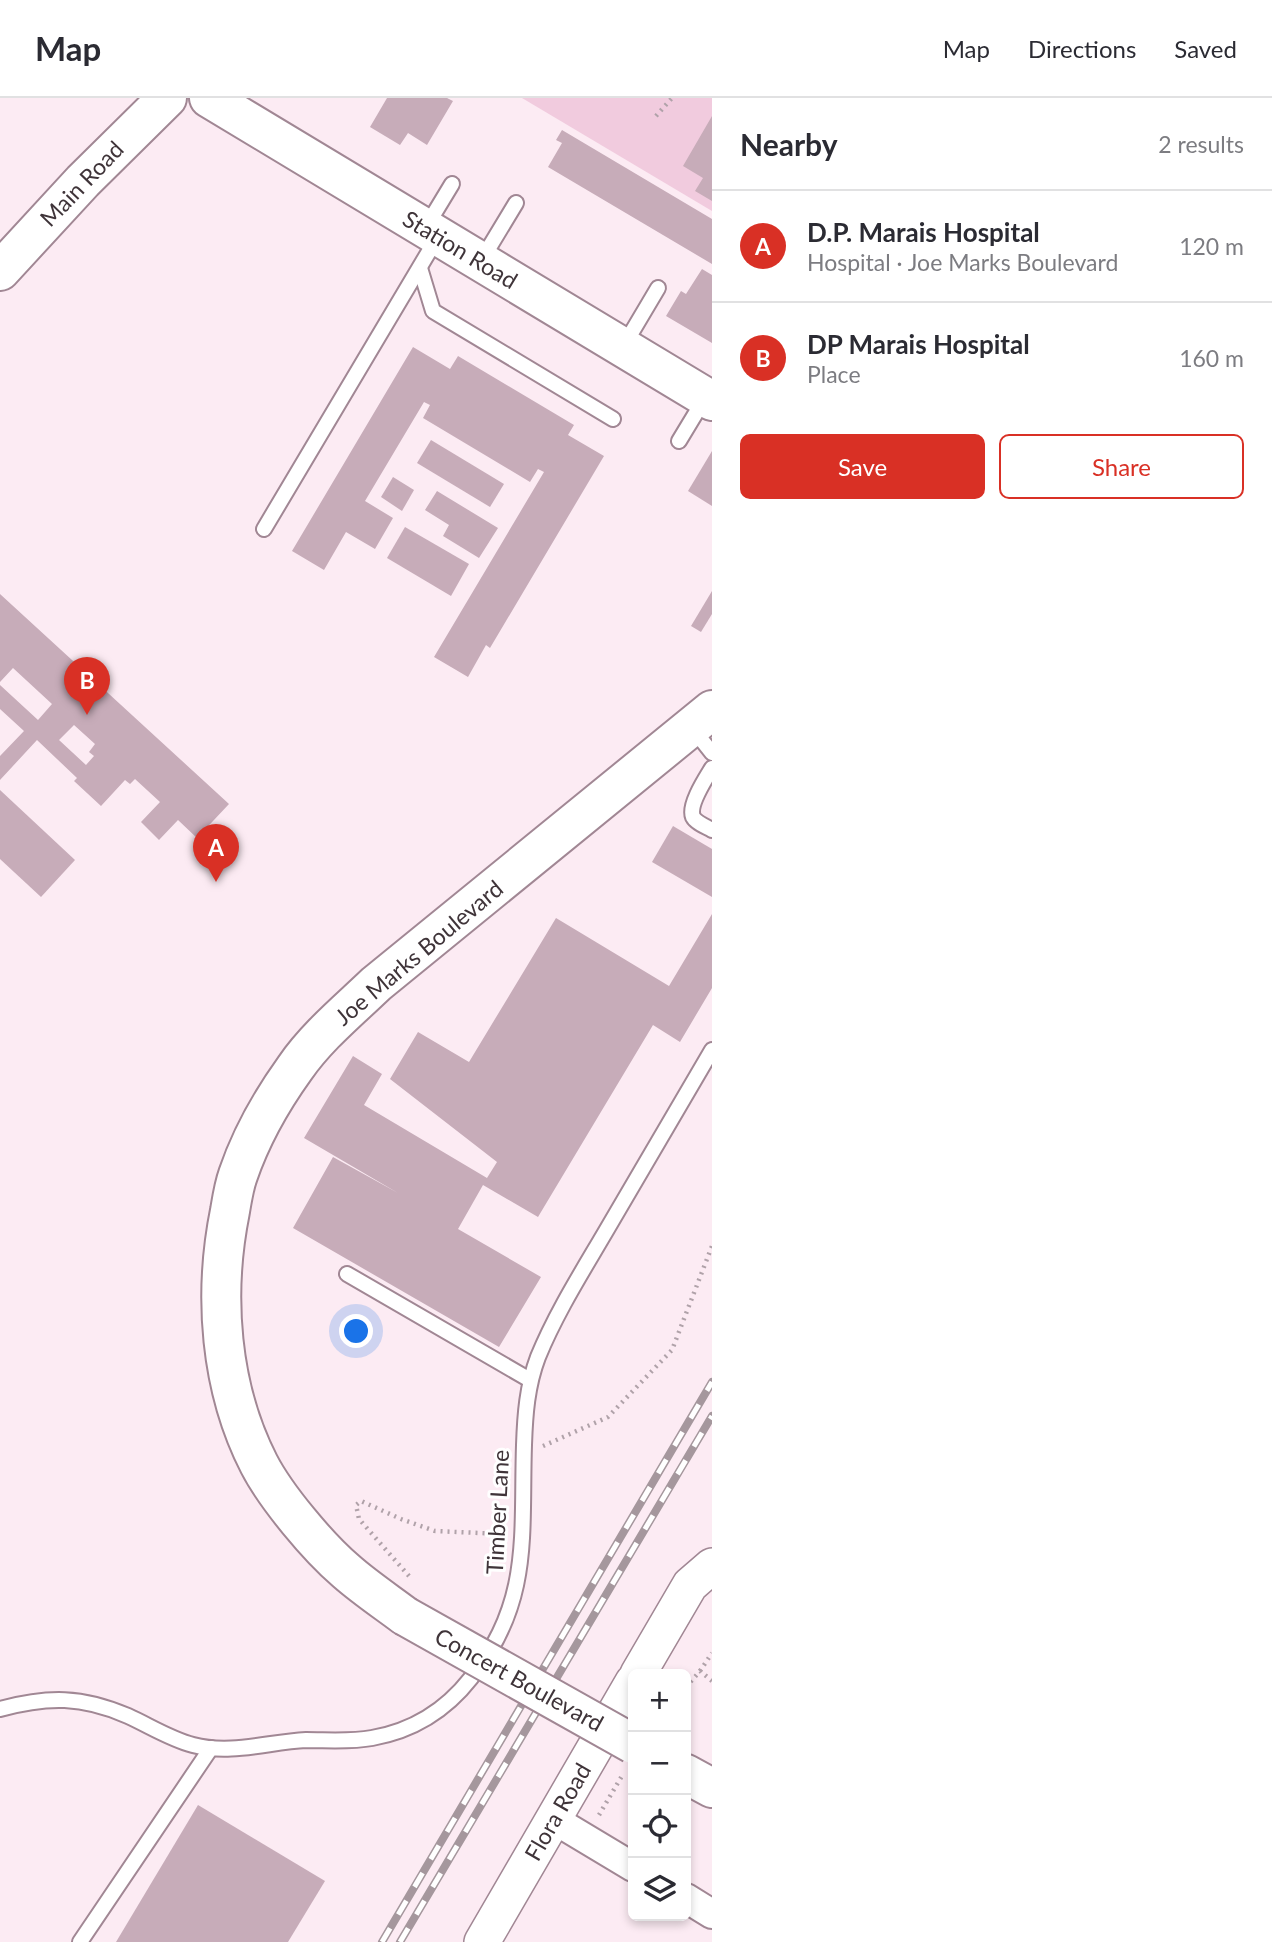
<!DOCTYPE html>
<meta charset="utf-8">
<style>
body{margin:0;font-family:Lato,sans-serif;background:#f2f2f3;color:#2b2b33}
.controls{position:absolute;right:21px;bottom:21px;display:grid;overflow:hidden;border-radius:10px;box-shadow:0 4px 10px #0003}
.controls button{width:63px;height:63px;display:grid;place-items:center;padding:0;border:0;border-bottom:2px solid #e1e1e2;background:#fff;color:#2b2b33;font:35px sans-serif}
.you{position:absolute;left:357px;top:1234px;width:24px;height:24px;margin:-18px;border:5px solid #fff;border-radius:50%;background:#1a73e8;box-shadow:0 0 0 10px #1a73e833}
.badge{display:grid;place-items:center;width:46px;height:46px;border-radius:50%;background:#d93025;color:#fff;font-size:23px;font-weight:700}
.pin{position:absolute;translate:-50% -58px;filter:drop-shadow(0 2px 4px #0008)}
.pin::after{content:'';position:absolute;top:37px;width:24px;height:21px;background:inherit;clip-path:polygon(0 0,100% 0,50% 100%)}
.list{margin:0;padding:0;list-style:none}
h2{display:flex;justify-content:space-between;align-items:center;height:91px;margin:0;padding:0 28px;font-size:30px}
h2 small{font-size:23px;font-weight:400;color:#7c7c81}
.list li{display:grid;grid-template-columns:46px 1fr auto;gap:21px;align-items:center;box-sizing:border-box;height:112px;padding:0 28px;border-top:2px solid #e1e1e2}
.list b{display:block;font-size:26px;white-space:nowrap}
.list p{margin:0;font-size:23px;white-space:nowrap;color:#7c7c81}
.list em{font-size:23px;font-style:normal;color:#7c7c81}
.actions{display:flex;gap:14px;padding:21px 28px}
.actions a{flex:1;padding:16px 0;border:2px solid #d93025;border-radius:10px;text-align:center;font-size:24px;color:#d93025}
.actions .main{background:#d93025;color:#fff}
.icon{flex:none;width:38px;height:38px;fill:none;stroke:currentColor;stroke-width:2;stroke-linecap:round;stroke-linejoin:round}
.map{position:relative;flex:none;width:712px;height:1844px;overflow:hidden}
header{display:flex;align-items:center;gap:42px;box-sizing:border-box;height:98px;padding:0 35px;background:#fff;border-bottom:2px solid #e1e1e2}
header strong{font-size:33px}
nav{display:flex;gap:38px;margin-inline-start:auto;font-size:24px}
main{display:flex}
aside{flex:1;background:#fff}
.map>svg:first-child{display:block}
.green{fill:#f1cbde}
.building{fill:#c7acb9;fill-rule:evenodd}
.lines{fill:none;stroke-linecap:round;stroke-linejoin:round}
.service-casing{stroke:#a18794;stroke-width:18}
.minor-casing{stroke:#a18794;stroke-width:32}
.tertiary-casing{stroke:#a18794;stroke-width:38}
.secondary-casing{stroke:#a18794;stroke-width:42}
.path{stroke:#b0a2a9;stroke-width:4.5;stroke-dasharray:2 5;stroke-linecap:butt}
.service{stroke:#fff;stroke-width:14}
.minor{stroke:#fff;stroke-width:28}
.tertiary{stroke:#fff;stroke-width:35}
.secondary{stroke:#fff;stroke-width:38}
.rail-casing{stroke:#a5979d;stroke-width:8}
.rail{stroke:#fff;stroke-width:5;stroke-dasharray:16;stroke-linecap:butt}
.secondary-bridge-casing{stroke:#a18794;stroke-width:42;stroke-linecap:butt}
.secondary-bridge{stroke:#fff;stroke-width:38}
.labels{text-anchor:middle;stroke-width:6;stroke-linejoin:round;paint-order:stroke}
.street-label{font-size:23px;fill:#3f3439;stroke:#fff}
</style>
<header>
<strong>Map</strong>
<nav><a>Map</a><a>Directions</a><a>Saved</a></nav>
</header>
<main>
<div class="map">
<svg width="712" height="1844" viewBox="0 0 712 1844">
<rect width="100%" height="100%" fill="#fcebf3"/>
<!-- green -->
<polygon class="green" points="522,0 712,0 712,113"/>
<!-- building -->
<g class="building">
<polygon points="387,0 447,0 453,3 427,47 408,35 400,47 370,29"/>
<polygon points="712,18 712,103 695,93 703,80 683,68"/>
<polygon points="562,32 712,121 712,166 548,69 562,45 556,42"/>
<polygon points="702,171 712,177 712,245 666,218 681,193 686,196"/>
<polygon points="413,249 450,271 458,258 574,327 568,337 604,358 490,550 486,547 468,579 434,559 544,374 538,371 530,384 423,320 430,307 424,304 365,403 393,420 375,451 346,434 324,472 292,453"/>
<polygon points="431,342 504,386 490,409 417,365"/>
<polygon points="712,353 712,408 688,393"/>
<polygon points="393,379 414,392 402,413 381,399"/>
<polygon points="437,393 498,430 479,460 443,438 449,427 425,412"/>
<polygon points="405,429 469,466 451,498 387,460"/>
<polygon points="712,493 712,516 701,534 691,528"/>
<path d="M0 496 229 706 197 740 178 722 159 742 141 724 160 704 135 681 130 686 125 682 101 708 74 683 77 680 37 642 0 682V658L24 633 0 611V587L38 622 52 606 13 570 0 584ZM74 627 95 646 89 654 94 658 86 667 59 642Z"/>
<polygon points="0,692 75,762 41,799 0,761"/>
<polygon points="673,728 712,751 712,799 652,764"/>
<polygon points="712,816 712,890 680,944 653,927 538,1119 483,1087 458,1131 541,1179 499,1249 293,1130 333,1059 398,1095 304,1040 353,958 382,976 364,1007 487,1080 497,1064 390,981 418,934 469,964 556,820 669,888"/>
<polygon points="198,1707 325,1783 288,1844 116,1844"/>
</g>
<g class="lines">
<defs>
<g id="service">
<polyline points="426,129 452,86"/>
<polyline points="481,163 516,105"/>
<polyline points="420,170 433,213 613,321"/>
<polyline points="623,249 658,190"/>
<polyline points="679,343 705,300"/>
<polyline points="264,431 437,140"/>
<polyline points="693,631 712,655"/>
<path d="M712 670C706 680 688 707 693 719 696 725 707 729 712 732"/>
<polyline points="347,1176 530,1282"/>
<path d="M0 1611C48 1598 82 1598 128 1618 150 1628 170 1641 193 1647 231 1657 268 1644 306 1642 328 1642 350 1644 372 1640 412 1633 446 1612 471 1580 532 1504 521 1437 524 1347 525 1317 527 1288 538 1259 556 1215 582 1174 606 1133 641 1073 677 1012 712 952"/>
<polyline points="80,1844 211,1650"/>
</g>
<g id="minor">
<polyline points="553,1721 633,1769"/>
<polyline points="686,1800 712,1816"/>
</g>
<g id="tertiary">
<polyline points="638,1576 690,1487 712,1468"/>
<polyline points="482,1844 633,1584"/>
</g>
<g id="secondary">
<polyline points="209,0 712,303"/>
<polyline points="0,173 83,83 167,0"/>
<path d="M405 1518C385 1503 364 1489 346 1473 318 1449 276 1399 259 1366 220 1290 213 1197 230 1113 232 1101 234 1088 238 1077 251 1039 272 1002 295 970 317 938 349 912 376 886L712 612"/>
<polyline points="686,1676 712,1690"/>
</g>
</defs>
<!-- service casing -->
<use href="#service" class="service-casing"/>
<!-- minor casing -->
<use href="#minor" class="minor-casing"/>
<!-- tertiary casing -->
<use href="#tertiary" class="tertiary-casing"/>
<!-- secondary casing -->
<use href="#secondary" class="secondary-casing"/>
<!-- path -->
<g class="path">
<polyline points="656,18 672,0"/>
<polyline points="543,1348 608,1319 672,1252 712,1148"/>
<polyline points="409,1478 359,1421 356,1407 361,1403 401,1421 435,1433 502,1436"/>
<polyline points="700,1573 712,1555"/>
<polyline points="686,1589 700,1573 712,1583"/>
<polyline points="599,1717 623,1676"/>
</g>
<!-- service -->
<use href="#service" class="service"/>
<!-- minor -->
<use href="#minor" class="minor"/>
<!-- tertiary -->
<use href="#tertiary" class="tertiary"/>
<!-- secondary -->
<use href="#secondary" class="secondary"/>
<defs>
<g id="rail">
<polyline points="382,1844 712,1284"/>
<polyline points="400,1844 712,1318"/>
</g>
</defs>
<!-- rail casing -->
<use href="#rail" class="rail-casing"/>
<!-- rail -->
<use href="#rail" class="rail"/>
<defs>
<polyline id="secondary-bridge" points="405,1518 633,1646"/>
</defs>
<!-- secondary-bridge casing -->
<use href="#secondary-bridge" class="secondary-bridge-casing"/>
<!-- secondary-bridge -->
<use href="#secondary-bridge" class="secondary-bridge"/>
</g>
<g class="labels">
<!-- street labels -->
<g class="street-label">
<text transform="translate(82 86) rotate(-46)" y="8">Main Road</text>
<text transform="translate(460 152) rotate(31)" y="8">Station Road</text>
<text transform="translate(419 855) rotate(-40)" y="8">Joe Marks Boulevard</text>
<text transform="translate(498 1414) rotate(-87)" y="8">Timber Lane</text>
<text transform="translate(519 1582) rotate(29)" y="8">Concert Boulevard</text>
<text transform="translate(558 1714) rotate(-60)" y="8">Flora Road</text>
</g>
</g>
</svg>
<div class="controls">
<button>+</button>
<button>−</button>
<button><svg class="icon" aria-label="locate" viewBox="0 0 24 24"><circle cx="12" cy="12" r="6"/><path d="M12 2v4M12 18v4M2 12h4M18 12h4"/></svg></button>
<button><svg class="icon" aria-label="layers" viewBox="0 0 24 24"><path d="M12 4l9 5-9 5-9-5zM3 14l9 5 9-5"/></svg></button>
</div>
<div class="you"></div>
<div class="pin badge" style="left:216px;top:784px">A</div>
<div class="pin badge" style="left:87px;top:617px">B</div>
</div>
<aside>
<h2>Nearby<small>2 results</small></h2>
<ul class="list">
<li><span class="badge">A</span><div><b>D.P. Marais Hospital</b><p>Hospital · Joe Marks Boulevard</p></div><em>120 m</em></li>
<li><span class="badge">B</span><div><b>DP Marais Hospital</b><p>Place</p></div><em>160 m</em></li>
</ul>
<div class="actions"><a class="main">Save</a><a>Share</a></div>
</aside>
</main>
